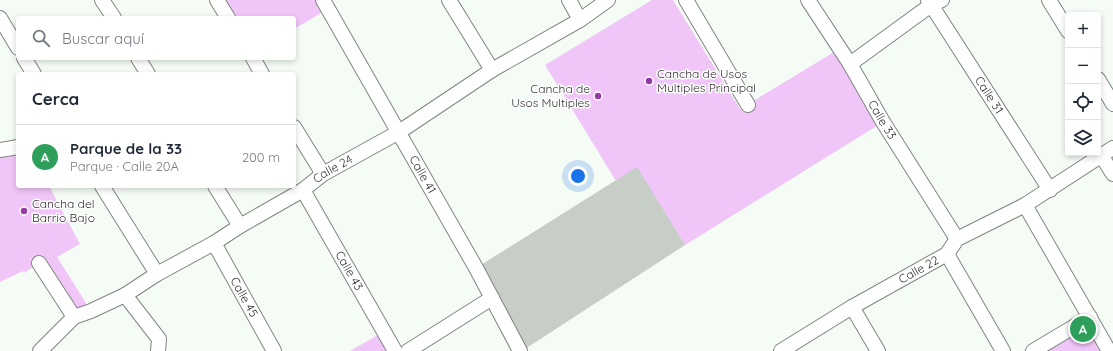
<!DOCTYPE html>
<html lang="es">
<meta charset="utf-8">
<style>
body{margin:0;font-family:Quicksand,sans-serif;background:#f6f6f7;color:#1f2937}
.controls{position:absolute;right:12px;top:12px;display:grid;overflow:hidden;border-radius:4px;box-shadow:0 2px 6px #0003}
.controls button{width:36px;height:36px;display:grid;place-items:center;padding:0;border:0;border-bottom:1px solid #e0e1e3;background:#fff;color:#1f2937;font:20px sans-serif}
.you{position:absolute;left:578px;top:176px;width:14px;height:14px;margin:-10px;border:3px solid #fff;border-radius:50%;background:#1a73e8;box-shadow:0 0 0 6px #1a73e833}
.badge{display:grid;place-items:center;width:26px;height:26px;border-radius:50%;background:#111827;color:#fff;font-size:13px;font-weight:700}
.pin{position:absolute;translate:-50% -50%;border:2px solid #fff;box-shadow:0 1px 4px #0006}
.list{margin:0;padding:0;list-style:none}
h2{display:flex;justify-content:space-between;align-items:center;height:52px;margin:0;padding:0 16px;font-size:17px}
h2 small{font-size:13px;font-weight:400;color:#747a83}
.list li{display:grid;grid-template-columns:26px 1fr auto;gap:12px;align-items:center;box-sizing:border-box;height:64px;padding:0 16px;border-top:1px solid #e0e1e3}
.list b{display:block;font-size:15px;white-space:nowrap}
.list p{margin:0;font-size:13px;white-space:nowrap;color:#747a83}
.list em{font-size:13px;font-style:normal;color:#747a83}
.icon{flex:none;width:22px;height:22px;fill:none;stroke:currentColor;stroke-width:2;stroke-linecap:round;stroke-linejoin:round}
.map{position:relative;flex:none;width:1113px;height:351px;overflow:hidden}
.search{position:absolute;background:#fff;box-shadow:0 2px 6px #0003;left:16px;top:16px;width:280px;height:44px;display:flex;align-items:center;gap:10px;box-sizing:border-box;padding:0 14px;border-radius:4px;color:#747a83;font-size:15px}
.panel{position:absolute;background:#fff;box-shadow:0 2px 6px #0003;left:16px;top:72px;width:280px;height:116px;border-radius:4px}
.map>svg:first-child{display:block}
.green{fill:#f0c6f8}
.building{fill:#c7cdc7}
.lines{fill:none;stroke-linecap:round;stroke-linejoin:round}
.street-casing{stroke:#808681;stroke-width:16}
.street{stroke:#fff;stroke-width:14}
.poi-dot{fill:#943aa5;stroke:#fff;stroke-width:1.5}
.labels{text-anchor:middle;stroke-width:3;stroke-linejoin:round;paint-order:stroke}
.poi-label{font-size:12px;fill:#2e302e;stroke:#fff;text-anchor:start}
.street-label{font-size:12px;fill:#2e302e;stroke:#fff}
</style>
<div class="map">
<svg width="1113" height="351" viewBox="0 0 1113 351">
<rect width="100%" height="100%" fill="#f5fbf5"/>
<!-- green -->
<g class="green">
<polygon points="218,0 323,0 328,9 294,29 294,18 228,18"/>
<polygon points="652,0 673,0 740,109 839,49 883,122 685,245 645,182 616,181 545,65"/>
<polygon points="18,145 18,186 49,186 80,244 57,257 91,311 74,317 39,263 24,273 23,271 0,282 0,150"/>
<polygon points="1090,317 1109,351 1033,351"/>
<polygon points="383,332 395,351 350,351"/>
</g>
<!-- building -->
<polygon class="building" points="637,167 685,245 522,351 476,268"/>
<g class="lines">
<defs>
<g id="street">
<polyline points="102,0 114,18"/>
<polyline points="217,0 228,18"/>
<path id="s1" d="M323 0 476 268 520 351"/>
<polyline points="449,0 492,70"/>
<polyline points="569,0 580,20"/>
<polyline points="686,0 748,105"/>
<path id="s2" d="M808 0 850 64 883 122 957 239"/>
<path id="s3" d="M928 0 1050 190"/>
<polyline points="1049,0 1068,31"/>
<polyline points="0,18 18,48"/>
<polyline points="24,58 34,74"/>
<polyline points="138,58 148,74"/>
<polyline points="253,58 262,74"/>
<polyline points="850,64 931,5 942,0"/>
<polyline points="1098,79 1113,104"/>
<polyline points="294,127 323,174"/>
<polyline points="0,150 18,147"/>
<polyline points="1101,155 1113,174"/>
<polyline points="102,186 157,274"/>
<polyline points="215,186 240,226"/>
<path id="s4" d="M303 190 395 351"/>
<polyline points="1025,205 1109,351"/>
<path id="s5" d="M214 243 274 351"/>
<polyline points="947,254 1003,351"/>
<polyline points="39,263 74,317"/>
<polyline points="125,295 159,339 158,351"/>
<polyline points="852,307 878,351"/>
<path id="s6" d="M40 351 74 317 91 311 125 295 157 274 214 243 240 226 303 190 323 174 399 132 492 70 580 20 608 0"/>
<polyline points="408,351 492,298"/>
<path id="s7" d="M781 351 852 307 947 254 957 239 1025 205 1113 148"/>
<polyline points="1033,351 1090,317"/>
</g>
</defs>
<!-- street casing -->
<use href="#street" class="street-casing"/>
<!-- street -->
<use href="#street" class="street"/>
</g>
<!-- markers -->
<g class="poi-dot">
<circle cx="649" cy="81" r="4"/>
<circle cx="598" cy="96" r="4"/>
<circle cx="24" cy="211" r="4"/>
</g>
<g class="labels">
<!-- poi labels -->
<g class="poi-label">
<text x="657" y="78">Cancha de Usos<tspan x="657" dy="14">Multiples Principal</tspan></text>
<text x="590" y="93" text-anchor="end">Cancha de<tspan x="590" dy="14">Usos Multiples</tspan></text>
<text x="32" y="208">Cancha del<tspan x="32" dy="14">Barrio Bajo</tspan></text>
</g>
<!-- street labels -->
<g class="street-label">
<text dy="4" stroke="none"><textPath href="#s3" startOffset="113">Calle 31</textPath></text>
<text dy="4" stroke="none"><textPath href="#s2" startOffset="141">Calle 33</textPath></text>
<text dy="4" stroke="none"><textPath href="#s6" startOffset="347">Calle 24</textPath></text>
<text dy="4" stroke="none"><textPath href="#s1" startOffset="201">Calle 41</textPath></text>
<text dy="4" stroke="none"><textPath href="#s7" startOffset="160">Calle 22</textPath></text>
<text dy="4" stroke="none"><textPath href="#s4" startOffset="93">Calle 43</textPath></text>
<text dy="4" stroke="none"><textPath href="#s5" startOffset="62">Calle 45</textPath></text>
</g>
</g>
</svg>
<div class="controls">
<button>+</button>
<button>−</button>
<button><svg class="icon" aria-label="locate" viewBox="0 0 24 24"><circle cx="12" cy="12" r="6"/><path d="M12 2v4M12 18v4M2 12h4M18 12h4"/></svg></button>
<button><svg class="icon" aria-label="layers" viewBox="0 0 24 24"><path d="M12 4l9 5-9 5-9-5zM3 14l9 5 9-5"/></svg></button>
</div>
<div class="you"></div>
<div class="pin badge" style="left:1083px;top:329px;background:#2e9e5b">A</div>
<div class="search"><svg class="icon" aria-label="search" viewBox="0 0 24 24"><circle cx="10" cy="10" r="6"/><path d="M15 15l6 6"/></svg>Buscar aquí</div>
<section class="panel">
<h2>Cerca<small></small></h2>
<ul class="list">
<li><span class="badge" style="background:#2e9e5b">A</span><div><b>Parque de la 33</b><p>Parque · Calle 20A</p></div><em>200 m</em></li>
</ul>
</section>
</div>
